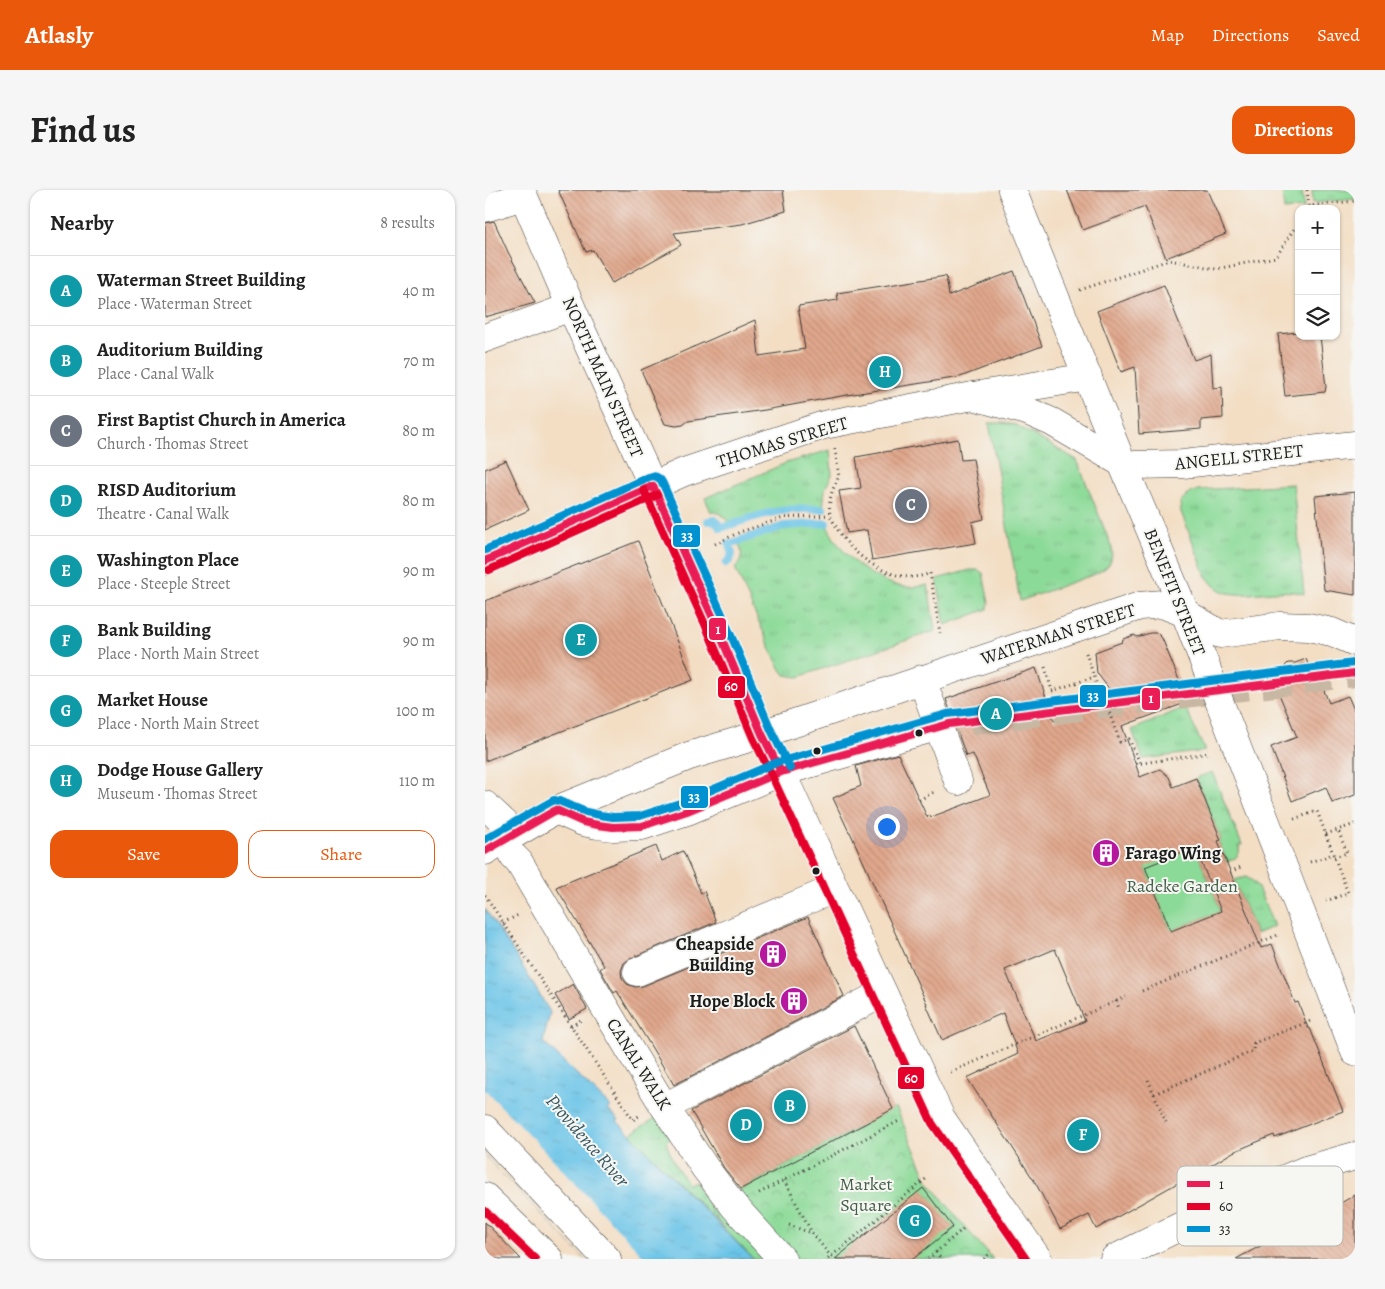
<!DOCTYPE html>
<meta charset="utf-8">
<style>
body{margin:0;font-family:Alegreya,serif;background:#f6f6f6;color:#222}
.controls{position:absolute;right:15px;top:15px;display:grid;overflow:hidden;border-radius:10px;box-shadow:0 1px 4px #0004}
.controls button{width:45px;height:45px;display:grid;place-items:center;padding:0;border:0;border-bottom:1px solid #e0e0e0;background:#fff;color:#222;font:25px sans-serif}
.you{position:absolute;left:401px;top:636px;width:18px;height:18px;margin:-12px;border:4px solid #fff;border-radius:50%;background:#1a73e8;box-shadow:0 0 0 8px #1a73e833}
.badge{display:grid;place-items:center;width:32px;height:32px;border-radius:50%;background:#ea580c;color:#fff;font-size:16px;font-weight:700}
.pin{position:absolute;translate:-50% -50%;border:2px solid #fff;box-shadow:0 1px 5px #0006}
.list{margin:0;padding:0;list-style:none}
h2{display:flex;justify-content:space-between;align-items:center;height:65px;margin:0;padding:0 20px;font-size:21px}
h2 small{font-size:16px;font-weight:400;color:#767676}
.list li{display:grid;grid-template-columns:32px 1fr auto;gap:15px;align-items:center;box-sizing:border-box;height:70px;padding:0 20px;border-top:1px solid #e0e0e0}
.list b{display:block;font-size:19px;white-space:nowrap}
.list p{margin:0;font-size:16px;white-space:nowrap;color:#767676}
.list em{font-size:16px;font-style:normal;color:#767676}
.actions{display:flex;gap:10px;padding:15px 20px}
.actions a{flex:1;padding:11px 0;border:1px solid #ea580c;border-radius:15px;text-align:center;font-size:18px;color:#ea580c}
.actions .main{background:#ea580c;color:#fff}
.icon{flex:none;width:28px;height:28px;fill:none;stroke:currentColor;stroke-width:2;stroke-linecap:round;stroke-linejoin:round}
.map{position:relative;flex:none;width:870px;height:1069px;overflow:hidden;border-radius:15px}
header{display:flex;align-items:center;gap:30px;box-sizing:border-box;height:70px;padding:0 25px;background:#ea580c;color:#fff}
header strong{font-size:24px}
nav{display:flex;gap:28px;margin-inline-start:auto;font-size:18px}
.intro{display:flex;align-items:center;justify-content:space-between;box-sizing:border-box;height:120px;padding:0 30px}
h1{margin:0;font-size:35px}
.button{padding:12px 22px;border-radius:15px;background:#ea580c;color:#fff;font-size:18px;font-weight:700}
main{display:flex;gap:30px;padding:0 30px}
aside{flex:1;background:#fff;border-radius:15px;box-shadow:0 1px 4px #0004}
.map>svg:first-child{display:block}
.grass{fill:url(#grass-tufts);stroke:#547b5a}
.park{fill:url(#park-crowns);stroke:#547b5a}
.garden{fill:#8cda98;stroke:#547b5a}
.water{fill:url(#water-ripples);stroke:#437082}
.pier{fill:#f3dec4}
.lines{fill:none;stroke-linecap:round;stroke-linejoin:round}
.stream{stroke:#6ac4e8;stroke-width:8}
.building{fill:url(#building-back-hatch);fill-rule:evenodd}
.minor-tunnel{stroke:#c8b7a2;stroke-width:28;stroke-dasharray:28 14;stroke-linecap:butt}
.minor-casing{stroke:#3c3935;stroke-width:29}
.major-casing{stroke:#3c3935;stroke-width:29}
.path{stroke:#3c3935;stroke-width:3;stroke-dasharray:1 4;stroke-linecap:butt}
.minor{stroke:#fff;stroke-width:28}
.major{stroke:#fff;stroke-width:28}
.bus-1-casing{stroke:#f6f6f2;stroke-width:11}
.bus-2-casing{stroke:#f6f6f2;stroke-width:11}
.bus-3-casing{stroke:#f6f6f2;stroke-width:11}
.bus-1{stroke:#ea1d57;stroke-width:8}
.bus-2{stroke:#e4002b;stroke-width:8}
.bus-3{stroke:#0092d0;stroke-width:8}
.bus-dot{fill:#1c1c1c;stroke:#f6f6f2;stroke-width:2}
.labels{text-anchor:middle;stroke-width:4;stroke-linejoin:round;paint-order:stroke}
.street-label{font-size:18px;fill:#1c1c1c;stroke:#f6f6f2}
.poi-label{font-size:18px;font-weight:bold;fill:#1c1c1c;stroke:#f6f6f2;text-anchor:end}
.park-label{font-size:18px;fill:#435e47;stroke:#f6f6f2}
.water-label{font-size:19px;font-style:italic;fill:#375763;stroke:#f6f6f2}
.key{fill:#f6f6f2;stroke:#b5b5b2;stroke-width:1}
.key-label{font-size:14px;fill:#1c1c1c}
.line-badge{stroke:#f6f6f2;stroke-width:2}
.badge-label{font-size:14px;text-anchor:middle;font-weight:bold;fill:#fff}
</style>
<header>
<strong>Atlasly</strong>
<nav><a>Map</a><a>Directions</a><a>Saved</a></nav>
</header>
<div class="intro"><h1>Find us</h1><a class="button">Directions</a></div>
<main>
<aside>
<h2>Nearby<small>8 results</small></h2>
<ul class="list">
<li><span class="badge" style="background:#0f9aa8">A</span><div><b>Waterman Street Building</b><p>Place · Waterman Street</p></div><em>40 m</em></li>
<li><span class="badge" style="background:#0f9aa8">B</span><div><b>Auditorium Building</b><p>Place · Canal Walk</p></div><em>70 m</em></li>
<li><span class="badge" style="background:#6b7280">C</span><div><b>First Baptist Church in America</b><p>Church · Thomas Street</p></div><em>80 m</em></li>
<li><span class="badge" style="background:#0f9aa8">D</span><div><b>RISD Auditorium</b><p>Theatre · Canal Walk</p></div><em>80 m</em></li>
<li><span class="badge" style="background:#0f9aa8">E</span><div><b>Washington Place</b><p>Place · Steeple Street</p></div><em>90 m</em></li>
<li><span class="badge" style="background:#0f9aa8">F</span><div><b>Bank Building</b><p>Place · North Main Street</p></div><em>90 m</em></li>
<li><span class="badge" style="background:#0f9aa8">G</span><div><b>Market House</b><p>Place · North Main Street</p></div><em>100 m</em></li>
<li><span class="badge" style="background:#0f9aa8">H</span><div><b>Dodge House Gallery</b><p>Museum · Thomas Street</p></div><em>110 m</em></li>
</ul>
<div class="actions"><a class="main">Save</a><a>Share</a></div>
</aside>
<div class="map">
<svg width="870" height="1069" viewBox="0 0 870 1069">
<defs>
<pattern id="grass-tufts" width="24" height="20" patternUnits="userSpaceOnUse" patternTransform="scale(1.25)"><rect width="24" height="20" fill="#8cda98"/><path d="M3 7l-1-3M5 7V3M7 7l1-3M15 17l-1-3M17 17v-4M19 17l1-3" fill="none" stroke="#78ba82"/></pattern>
<pattern id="park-crowns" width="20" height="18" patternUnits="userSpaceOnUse" patternTransform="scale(1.25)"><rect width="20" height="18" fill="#8cda98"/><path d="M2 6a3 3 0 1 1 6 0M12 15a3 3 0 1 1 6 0" fill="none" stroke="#78ba82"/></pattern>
<pattern id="water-ripples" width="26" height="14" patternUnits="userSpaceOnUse" patternTransform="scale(1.25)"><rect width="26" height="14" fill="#6ac4e8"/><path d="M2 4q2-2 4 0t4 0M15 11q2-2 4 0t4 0" fill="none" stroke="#5ba8c6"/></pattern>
<pattern id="building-back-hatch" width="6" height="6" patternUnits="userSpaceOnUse" patternTransform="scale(1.25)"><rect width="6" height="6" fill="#e0a78c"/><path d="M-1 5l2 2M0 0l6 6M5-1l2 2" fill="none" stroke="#c08f78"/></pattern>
</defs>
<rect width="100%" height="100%" fill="#f6f6f2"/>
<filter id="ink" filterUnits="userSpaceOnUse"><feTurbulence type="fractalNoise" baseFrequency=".02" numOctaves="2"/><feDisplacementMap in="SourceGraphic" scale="10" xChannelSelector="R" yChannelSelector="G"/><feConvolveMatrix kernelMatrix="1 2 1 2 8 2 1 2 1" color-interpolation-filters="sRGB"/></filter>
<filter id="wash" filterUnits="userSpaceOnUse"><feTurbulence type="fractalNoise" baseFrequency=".0096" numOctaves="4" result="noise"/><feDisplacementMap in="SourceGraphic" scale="20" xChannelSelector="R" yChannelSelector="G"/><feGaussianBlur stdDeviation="1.12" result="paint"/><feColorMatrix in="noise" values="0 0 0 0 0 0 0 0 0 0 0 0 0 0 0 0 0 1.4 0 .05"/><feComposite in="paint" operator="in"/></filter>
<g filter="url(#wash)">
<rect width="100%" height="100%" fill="#f3dec4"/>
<!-- grass -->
<g class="grass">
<polygon points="797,0 817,0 819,18 799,20"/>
<polygon points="827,0 870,0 870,9 828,13"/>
<path d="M504 233H518L531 235 592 270 627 358C627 374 624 377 610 384L535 411Z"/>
<path d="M345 260 347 285 340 299 338 319C301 318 279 324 244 335 241 326 235 322 226 322L220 308 301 273Z"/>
<path d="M808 294 819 404C795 396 754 411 735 400 729 397 725 391 721 386L696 322 695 312 702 305 713 300Z"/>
<path d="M318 333H341C353 363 387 392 420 397 427 398 435 396 443 395L450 441 313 487 300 485 293 475 250 378C259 369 257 361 253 351L299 336Z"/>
<polygon points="485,380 493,380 498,383 504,412 503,419 460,435 452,389"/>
<polygon points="700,517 720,561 658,569 647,540"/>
<path d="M727 582 757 655 754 656C756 666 750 669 742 672L733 651 736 650 711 588Z"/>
<polygon points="761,687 769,692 773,698 789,736 771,744 749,690"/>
<path d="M172 927 185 948 181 951C187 970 191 979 204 994L210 991 234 1033 145 944Z"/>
<polygon points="840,1011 845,1019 770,1058 765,1047 765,1044 768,1041 815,1019"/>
</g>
<!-- park -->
<polygon class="park" points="411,917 443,991 480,1037 508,1069 268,1069 234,1033 225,1018 253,1001"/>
<!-- garden -->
<polygon class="garden" points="710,657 736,721 686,741 656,668 677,670"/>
<!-- water -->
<polygon class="water" points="0,719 30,764 65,822 58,852 126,917 123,920 134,930 132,931 268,1069 100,1069 0,966"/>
<!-- pier -->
<polygon class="pier" points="0,900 59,960 161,1069 100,1069 0,966"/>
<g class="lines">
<!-- stream -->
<g class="stream">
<path d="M223 331 230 330 236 338C273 325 297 317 338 319"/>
<polyline points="241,373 245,370 247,364 244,354 299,336 341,333"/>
</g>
</g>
<g id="blocks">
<!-- building -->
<g class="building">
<polygon points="73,0 298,0 301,21 257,34 189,43 196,55 127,93 108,60 101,62"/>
<polygon points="582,0 722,0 741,44 681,68 660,17 598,40"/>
<polygon points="9,31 23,62 50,113 0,127 0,33"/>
<polygon points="529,81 557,156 475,187 356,206 280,220 203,231 198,235 191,236 180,234 156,180 270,130 274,166 320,159 313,116 353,110 352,103 461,86 464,106"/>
<polygon points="679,95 709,170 726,164 728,198 737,197 738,228 716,230 716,239 654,244 650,177 636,182 612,121"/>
<polygon points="814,142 814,146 835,146 841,197 840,202 800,206 793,144"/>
<polygon points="473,249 476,270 488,269 499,329 487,332 491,353 387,370 382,340 362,343 354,301 376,298 371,267"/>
<polygon points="21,270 44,320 0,340 0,279"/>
<polygon points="870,302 870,405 839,400 830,306"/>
<polygon points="153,351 208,490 0,571 0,411"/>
<path d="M665 443H672L677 448 703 512 637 536 655 587 675 579 684 587 688 597 711 588 736 650 733 651 776 758 787 754 810 813 813 812 823 838H825L858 921 790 948 789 945 748 962 725 976 726 978 698 994 696 991 611 1039 604 1025 575 1039 550 992 482 888 533 864 518 823 457 850 441 814H442L365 642H364L348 608 376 596 371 576 413 564 442 627 445 625 446 627 505 605 488 564 481 566 461 509 551 478 569 531 631 508 612 483 610 462 637 452 638 449 649 445 652 447ZM710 657 736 721 686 741 660 677ZM570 759 600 831 551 851 520 780Z"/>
<polygon points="821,469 829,489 834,488 844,513 863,506 870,522 870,605 847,613 841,597 807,611 786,557 812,547 794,504 795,504 787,483 797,479 803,473 810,473"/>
<polygon points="171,656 177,671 198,661 216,703 219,701 231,732 146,768 139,773 136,781 137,788 142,794 150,797 158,796 323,727 359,806 189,895 164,853 132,801 129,803 115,779 119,776 71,697"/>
<polygon points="88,794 102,819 84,829 70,805"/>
<polygon points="369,836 408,919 256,999 239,978 206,921"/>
<polygon points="438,998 468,1037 428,1069 350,1069"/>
<polygon points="870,1005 870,1069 751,1069 845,1019"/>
<polygon points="0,1032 36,1069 0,1069"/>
</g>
</g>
</g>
<g filter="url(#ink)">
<use href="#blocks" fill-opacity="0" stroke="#3c3935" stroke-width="1"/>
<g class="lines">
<!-- minor-tunnel -->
<polyline class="minor-tunnel" points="444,539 483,531 870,483"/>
<defs>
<g id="minor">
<polyline points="527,0 637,273 697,415 870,862"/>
<polyline points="0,18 38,6"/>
<polyline points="0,148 86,117"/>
<polyline points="488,206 603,187"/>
<polyline points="437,489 473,591"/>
<polyline points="71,620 98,632 113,635 128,637 157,636 202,621 296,582 444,539"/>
<polyline points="29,667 34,672 146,862 177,913 220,978 249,1016 297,1069"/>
<polyline points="152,782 349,699"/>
<polyline points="180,917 398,803"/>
<polyline points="629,1069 751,1009 821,980 870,966"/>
</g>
<g id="major">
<polyline points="36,0 86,117 228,428 277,544 296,582 456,928 553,1069"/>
<polyline points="0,371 199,282 339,235 488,206 542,221 567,232 637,273 651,275 698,274 870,255"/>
<polyline points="0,615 30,643"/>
<polyline points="0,661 71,620 204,566 277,544 655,416 677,414 700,423 735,444 795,436 823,437 847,442 870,452"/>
<polyline points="0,939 122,1069"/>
<polyline points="0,1007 64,1069"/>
</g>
</defs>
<!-- minor casing -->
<use href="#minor" class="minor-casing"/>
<!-- major casing -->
<use href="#major" class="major-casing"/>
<!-- path -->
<g class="path">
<polyline points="822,0 824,16 870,11"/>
<polyline points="595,100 684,70 731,79 791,67 809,39"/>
<path d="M350 259 354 287C347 298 343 312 345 324 346 329 350 334 352 338 367 367 412 398 445 383L455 443"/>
<polyline points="230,354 255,342 298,328 345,325"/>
<polyline points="601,463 617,510 621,514 635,552 644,549 655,573"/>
<polyline points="560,477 567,501 609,487"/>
<polyline points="651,574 724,563"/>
<polyline points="434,610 449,602"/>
<polyline points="809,629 832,621 863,703 841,711"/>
<polyline points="841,644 870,634"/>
<polyline points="849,667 862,663 853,640"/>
<polyline points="825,672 848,664"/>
<polyline points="745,682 756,677"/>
<polyline points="0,705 148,930 155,925"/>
<polyline points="18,733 35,724"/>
<polyline points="657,801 795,744"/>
<polyline points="631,811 634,818"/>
<polyline points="86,836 96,830"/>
<polyline points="466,882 641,807"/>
<polyline points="663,890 681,932"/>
<polyline points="669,904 768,861 769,853 828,830"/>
<polyline points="709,987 713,992"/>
<polyline points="299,990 327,1043 348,1069"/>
<polyline points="274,1003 416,930"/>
<polyline points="304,1035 326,1043"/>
<polyline points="451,1062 456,1069"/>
<polyline points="343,1069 442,988"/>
<polyline points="443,1069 480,1037"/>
<polyline points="499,1069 504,1064"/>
</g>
<!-- minor -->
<use href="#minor" class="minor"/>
<!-- major -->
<use href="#major" class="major"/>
<defs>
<g id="bus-1">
<polyline points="168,296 228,428 277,544 296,582"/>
<polyline points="0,371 168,296"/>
<polyline points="71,620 98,632 113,635 128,637 157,636 202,621 296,582 464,534 870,483"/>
<polyline points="0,661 71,620"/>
</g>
<g id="bus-2">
<polyline points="159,300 219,432 268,548 287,586 447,933 541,1069"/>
<polyline points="4,380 172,305"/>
<polyline points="0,1021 50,1069"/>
</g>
<g id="bus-3">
<path d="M0 360 164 287C170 285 174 287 177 292L237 424 286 540 305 578"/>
<polyline points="0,649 69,610 74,611 101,622 115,625 128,627 155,626 198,612 293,572 462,524 869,473"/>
</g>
</defs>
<!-- bus-1 casing -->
<use href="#bus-1" class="bus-1-casing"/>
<!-- bus-2 casing -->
<use href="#bus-2" class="bus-2-casing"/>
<!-- bus-3 casing -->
<use href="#bus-3" class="bus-3-casing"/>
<!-- bus-1 -->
<use href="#bus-1" class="bus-1"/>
<!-- bus-2 -->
<use href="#bus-2" class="bus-2"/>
<!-- bus-3 -->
<use href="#bus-3" class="bus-3"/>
</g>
</g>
<!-- icons -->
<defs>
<symbol id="building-disc" viewBox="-11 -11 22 22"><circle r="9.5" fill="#b5179e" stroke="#f6f6f2"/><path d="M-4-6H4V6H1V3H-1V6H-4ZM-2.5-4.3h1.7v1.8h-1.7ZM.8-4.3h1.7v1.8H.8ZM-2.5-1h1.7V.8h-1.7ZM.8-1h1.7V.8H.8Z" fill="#fff"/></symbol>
</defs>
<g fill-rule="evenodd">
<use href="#building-disc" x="605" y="647" width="32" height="32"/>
<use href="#building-disc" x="272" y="748" width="32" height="32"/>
<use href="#building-disc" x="293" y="795" width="32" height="32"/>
</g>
<!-- markers -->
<g class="bus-dot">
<circle cx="434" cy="543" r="4.5"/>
<circle cx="332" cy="561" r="4.5"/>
<circle cx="331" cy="681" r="4.5"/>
</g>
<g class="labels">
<!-- street labels -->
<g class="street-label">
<text transform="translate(118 187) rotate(66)" y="6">NORTH MAIN STREET</text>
<text transform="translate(297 252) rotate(-17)" y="6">THOMAS STREET</text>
<text transform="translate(754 267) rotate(-6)" y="6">ANGELL STREET</text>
<text transform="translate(690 402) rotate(68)" y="6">BENEFIT STREET</text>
<text transform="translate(573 444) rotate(-18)" y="6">WATERMAN STREET</text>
<text transform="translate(154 874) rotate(58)" y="6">CANAL WALK</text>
</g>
<!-- poi labels -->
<g class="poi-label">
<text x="640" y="669" text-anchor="start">Farago Wing</text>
<text x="269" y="760">Cheapside<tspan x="269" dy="21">Building</tspan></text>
<text x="290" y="817">Hope Block</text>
</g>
<!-- park labels -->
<g class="park-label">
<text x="697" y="702">Radeke Garden</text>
<text x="381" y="1000">Market<tspan x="381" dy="21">Square</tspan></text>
</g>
<!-- water labels -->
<g class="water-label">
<text transform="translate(103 950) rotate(49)" y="7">Providence River</text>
</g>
</g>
<!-- legend -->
<rect x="692" y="976" width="166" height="80" rx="8" class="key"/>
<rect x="702" y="991" width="23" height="6" fill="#ea1d57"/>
<rect x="702" y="1013" width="23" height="7" fill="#e4002b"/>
<rect x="702" y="1036" width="23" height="6" fill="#0092d0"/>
<g class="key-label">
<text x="734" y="999">1</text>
<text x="734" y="1021">60</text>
<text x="734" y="1044">33</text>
</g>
<g class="line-badge">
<rect x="187" y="334" width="29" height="24" rx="5" fill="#0092d0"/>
<rect x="223" y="427" width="19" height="24" rx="5" fill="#ea1d57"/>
<rect x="232" y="485" width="29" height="24" rx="5" fill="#e4002b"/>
<rect x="594" y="494" width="28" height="24" rx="5" fill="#0092d0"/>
<rect x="656" y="497" width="20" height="24" rx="5" fill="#ea1d57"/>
<rect x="195" y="595" width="29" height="24" rx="5" fill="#0092d0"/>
<rect x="412" y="876" width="28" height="24" rx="5" fill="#e4002b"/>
</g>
<g class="badge-label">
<text x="202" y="351">33</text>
<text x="233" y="444">1</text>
<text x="246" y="501">60</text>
<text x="608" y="511">33</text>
<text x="666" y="513">1</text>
<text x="209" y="612">33</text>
<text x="426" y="893">60</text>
</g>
</svg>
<div class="controls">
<button>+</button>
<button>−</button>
<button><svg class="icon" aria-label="layers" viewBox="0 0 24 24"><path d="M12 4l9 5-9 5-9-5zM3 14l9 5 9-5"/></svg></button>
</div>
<div class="you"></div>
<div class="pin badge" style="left:511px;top:524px;background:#0f9aa8">A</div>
<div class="pin badge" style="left:305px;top:916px;background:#0f9aa8">B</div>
<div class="pin badge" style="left:426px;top:315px;background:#6b7280">C</div>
<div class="pin badge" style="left:261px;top:935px;background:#0f9aa8">D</div>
<div class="pin badge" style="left:96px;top:450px;background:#0f9aa8">E</div>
<div class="pin badge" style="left:598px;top:945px;background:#0f9aa8">F</div>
<div class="pin badge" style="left:430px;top:1031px;background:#0f9aa8">G</div>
<div class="pin badge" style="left:400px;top:182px;background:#0f9aa8">H</div>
</div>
</main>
